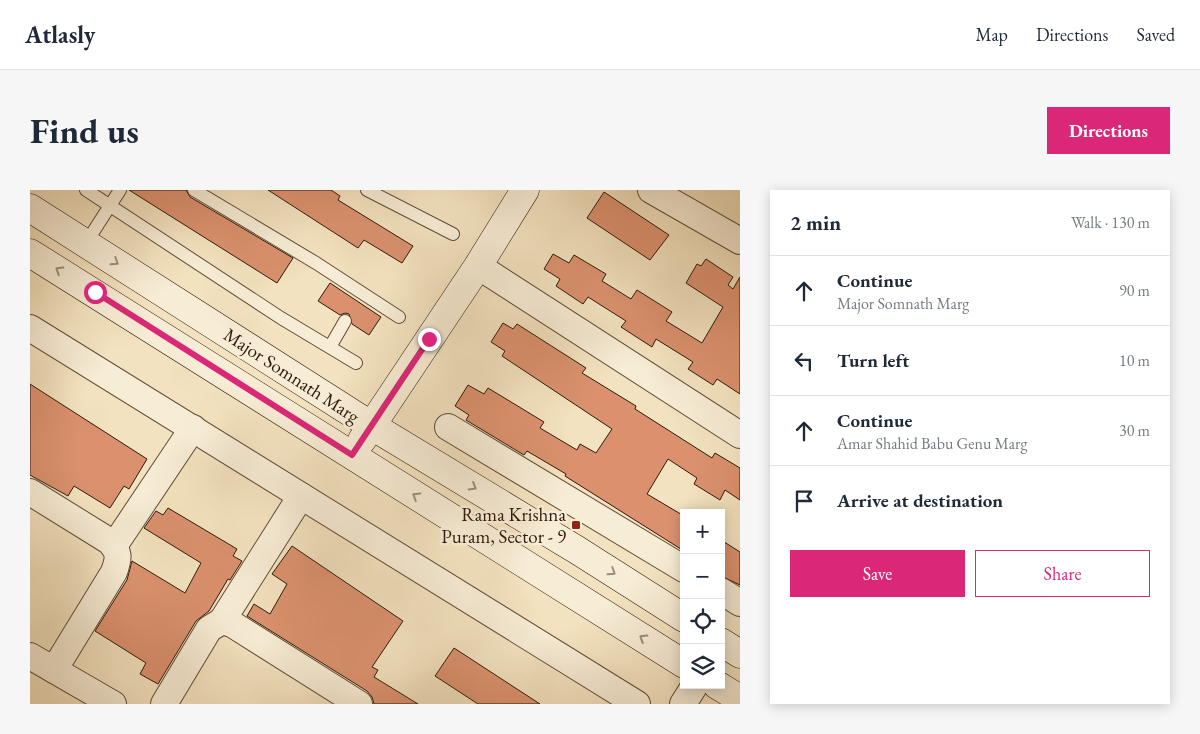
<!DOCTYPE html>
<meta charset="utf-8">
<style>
body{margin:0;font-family:"EB Garamond",serif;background:#f6f6f7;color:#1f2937}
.controls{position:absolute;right:15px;bottom:15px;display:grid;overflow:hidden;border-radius:0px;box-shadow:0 2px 12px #0003}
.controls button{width:45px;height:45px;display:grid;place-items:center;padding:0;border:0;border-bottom:1px solid #e0e1e3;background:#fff;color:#1f2937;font:25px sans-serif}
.stop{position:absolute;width:15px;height:15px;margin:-11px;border:4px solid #db2777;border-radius:50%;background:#fff}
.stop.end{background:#db2777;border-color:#fff;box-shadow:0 1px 5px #0008}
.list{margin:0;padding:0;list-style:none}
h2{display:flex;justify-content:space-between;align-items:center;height:65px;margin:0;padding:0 20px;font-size:21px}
h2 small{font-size:16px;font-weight:400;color:#747a83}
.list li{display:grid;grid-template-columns:32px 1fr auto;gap:15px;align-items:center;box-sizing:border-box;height:70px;padding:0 20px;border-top:1px solid #e0e1e3}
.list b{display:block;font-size:19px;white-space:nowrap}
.list p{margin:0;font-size:16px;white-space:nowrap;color:#747a83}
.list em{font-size:16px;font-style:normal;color:#747a83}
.actions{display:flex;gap:10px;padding:15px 20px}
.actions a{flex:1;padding:11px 0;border:1px solid #db2777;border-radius:0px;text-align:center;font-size:18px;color:#db2777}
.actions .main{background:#db2777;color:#fff}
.icon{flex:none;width:28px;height:28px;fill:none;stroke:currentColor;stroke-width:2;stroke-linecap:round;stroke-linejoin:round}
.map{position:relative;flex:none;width:710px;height:514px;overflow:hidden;border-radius:0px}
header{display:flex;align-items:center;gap:30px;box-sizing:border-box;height:70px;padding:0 25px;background:#fff;border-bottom:1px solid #e0e1e3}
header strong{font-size:24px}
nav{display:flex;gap:28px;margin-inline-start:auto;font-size:18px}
.intro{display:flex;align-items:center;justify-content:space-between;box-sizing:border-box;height:120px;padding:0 30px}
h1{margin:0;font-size:35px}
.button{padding:12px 22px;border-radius:0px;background:#db2777;color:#fff;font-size:18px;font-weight:700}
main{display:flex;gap:30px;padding:0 30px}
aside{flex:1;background:#fff;border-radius:0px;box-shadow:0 2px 12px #0003}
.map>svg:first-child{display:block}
.building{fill:#db916e;stroke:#2f190a}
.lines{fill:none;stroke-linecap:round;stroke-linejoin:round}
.lane-casing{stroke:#604b37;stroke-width:14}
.street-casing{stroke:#604b37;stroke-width:28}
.secondary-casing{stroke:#2f190a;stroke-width:29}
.lane{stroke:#f7ecd5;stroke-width:12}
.street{stroke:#f7ecd5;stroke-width:26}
.secondary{stroke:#f7ecd5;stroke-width:28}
.oneway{stroke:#9d8d7a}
.route{stroke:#db2777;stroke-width:6}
.poi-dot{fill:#8f2418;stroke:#f7ecd5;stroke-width:2}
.labels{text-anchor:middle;stroke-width:5;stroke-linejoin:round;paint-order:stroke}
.street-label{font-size:19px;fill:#2f190a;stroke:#f7ecd5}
.poi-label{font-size:19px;fill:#2f190a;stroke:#f7ecd5;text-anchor:end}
</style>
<header>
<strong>Atlasly</strong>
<nav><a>Map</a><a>Directions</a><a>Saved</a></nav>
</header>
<div class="intro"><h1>Find us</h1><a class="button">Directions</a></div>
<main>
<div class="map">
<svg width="710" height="514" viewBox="0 0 710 514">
<rect width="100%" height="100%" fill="#f3e2bf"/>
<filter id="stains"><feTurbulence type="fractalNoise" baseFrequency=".004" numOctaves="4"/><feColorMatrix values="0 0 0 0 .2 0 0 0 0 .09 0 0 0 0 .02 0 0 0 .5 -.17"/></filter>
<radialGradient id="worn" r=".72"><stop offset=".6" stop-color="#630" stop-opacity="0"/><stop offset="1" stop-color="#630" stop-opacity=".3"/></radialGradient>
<!-- building -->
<g class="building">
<polygon points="99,0 156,0 160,7 263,68 247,93"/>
<polygon points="238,0 301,0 310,6 308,10 383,56 372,73 334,50 328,58"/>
<polygon points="574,2 639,45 620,70 557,28"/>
<polygon points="523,64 539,73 544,65 576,84 572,91 601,109 607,100 642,122 636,131 672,153 693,117 656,93 667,74 671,76 676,69 703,87 698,95 703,99 710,87 710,204 687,189 683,195 658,179 663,172 626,149 622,157 591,137 596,131 558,107 553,114 526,96 530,89 514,79"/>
<polygon points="300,93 351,127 339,145 322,134 319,124 315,123 310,125 288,111"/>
<polygon points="473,133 483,139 487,134 556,178 552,183 606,216 605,219 682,268 685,263 710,278 710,310 695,300 690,310 664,294 667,288 638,269 617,304 654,326 654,361 535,286 536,284 497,261 494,265 436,230 439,225 425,216 438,195 454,204 458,198 514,232 510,238 547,260 550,254 566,263 582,239 472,166 475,161 461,152"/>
<polygon points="0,194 117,269 99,299 94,296 80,318 44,296 38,306 0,285"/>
<polygon points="138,318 207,359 203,366 212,371 200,390 198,389 179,421 166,431 128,494 110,484 116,473 65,441 97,390 102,371 155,403 171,373 114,338 126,321 133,325"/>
<polygon points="691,350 710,362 710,395 691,386"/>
<polygon points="262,356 373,431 342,477 348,480 344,487 388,514 344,514 342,507 337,501 217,426 224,414 240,424 257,394 242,384"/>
<polygon points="424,458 510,514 448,514 405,486"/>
</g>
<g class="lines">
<defs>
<g id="lane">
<polyline points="56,0 251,128 326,173"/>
<polyline points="164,0 286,73 369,127"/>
<polyline points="337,0 423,44"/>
<polyline points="56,53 90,0"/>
<polyline points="300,157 315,131"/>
</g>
<g id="street">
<polyline points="621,0 710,51"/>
<polyline points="448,76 710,245"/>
<polyline points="0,138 607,514"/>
<polyline points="418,237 654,379"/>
<path d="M0 302 79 351C90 362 89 368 84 382L24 480"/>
<polyline points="84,356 163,238"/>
<polyline points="691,401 710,413"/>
<polyline points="192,431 271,306"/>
<polyline points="0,466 83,514"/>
<polyline points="134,514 179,439 192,431 202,434 329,514"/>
<polyline points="653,514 665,495"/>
</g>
<g id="secondary">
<polyline points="0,18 342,236 547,360 654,428"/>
<polyline points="0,63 654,474"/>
<polyline points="332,250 448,76 495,0"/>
<polyline points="691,452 710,464"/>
<polyline points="687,495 710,509"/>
</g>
</defs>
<!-- lane casing -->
<use href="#lane" class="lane-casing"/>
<!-- street casing -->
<use href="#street" class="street-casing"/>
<!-- secondary casing -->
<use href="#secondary" class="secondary-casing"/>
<!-- lane -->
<use href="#lane" class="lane"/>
<!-- street -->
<use href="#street" class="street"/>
<!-- secondary -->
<use href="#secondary" class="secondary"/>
</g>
<!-- one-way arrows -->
<defs><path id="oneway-chevron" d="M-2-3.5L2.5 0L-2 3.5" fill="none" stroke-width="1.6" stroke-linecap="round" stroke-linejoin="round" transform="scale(1.25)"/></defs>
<g class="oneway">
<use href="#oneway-chevron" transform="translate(85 72) rotate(33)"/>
<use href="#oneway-chevron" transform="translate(29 80) rotate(-148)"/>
<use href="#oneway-chevron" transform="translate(443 297) rotate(31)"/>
<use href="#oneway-chevron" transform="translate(386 306) rotate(-148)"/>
<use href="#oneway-chevron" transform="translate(582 382) rotate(33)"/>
<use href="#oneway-chevron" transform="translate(613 448) rotate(-148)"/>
</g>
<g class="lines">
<!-- route -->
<polyline class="route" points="65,102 322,265 399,149"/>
</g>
<!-- markers -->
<rect class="poi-dot" x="541" y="330" width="10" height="10" rx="2.5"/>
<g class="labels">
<!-- street labels -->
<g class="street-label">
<text transform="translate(262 185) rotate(33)" y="7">Major Somnath Marg</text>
</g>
<!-- poi labels -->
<g class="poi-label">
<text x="536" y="331">Rama Krishna<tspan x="536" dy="22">Puram, Sector - 9</tspan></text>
</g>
</g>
<rect width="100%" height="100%" filter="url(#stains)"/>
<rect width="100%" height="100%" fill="url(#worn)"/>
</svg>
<div class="controls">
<button>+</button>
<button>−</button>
<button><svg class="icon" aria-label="locate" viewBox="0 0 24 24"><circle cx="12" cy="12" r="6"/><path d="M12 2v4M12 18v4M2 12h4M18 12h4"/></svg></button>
<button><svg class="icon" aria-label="layers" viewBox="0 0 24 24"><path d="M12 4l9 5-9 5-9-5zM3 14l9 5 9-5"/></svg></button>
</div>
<div class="stop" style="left:65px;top:102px"></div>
<div class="stop end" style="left:399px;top:149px"></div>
</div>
<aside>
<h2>2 min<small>Walk · 130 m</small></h2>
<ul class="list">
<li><svg class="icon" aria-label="ahead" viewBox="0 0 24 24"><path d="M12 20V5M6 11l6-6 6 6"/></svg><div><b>Continue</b><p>Major Somnath Marg</p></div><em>90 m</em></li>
<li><svg class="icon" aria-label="left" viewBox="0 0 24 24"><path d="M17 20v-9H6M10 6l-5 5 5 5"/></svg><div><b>Turn left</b></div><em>10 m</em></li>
<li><svg class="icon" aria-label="ahead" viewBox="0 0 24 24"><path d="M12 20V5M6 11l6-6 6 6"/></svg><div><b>Continue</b><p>Amar Shahid Babu Genu Marg</p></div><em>30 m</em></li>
<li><svg class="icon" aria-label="arrive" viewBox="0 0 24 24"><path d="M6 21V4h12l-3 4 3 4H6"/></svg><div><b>Arrive at destination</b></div></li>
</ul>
<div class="actions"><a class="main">Save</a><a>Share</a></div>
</aside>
</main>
